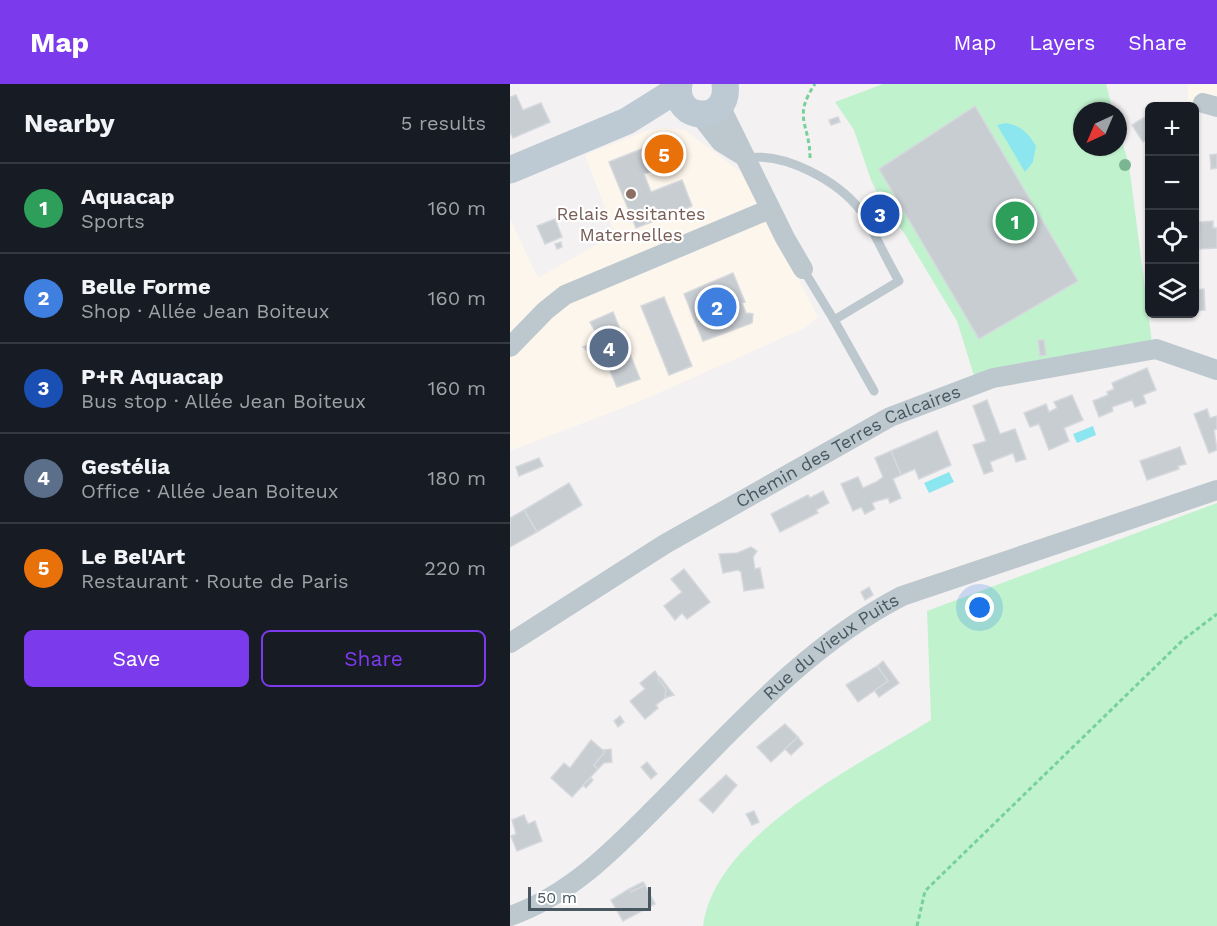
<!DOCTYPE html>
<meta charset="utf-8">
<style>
body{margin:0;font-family:"Work Sans",sans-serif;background:#20242c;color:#f1f3f6}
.controls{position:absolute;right:18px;top:18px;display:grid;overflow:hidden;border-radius:9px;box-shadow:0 2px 4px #0004}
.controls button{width:54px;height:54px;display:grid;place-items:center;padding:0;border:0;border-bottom:2px solid #363941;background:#171b24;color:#f1f3f6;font:30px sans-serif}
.compass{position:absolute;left:563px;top:18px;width:54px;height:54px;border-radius:50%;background:#171b24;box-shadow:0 2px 4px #0004;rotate:224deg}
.scale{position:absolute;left:18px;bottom:15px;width:123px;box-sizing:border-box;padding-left:6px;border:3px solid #485760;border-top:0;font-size:16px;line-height:21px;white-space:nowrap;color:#485760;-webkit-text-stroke:4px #fff;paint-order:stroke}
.you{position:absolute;left:470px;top:524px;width:21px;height:21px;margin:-15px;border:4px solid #fff;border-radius:50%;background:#1a73e8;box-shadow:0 0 0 9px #1a73e833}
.badge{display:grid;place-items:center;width:39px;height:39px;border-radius:50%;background:#7c3aed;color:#fff;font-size:20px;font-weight:700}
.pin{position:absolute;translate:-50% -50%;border:3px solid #fff;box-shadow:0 2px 6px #0006}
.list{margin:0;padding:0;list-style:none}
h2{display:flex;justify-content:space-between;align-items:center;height:78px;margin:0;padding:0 24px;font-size:26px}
h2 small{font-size:20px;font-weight:400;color:#9ea1a6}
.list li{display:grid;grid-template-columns:39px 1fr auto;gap:18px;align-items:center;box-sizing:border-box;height:90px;padding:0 24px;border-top:2px solid #363941}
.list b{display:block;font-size:22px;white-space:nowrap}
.list p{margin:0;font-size:20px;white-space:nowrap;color:#9ea1a6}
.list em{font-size:20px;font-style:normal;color:#9ea1a6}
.actions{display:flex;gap:12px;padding:18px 24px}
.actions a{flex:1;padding:14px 0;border:2px solid #7c3aed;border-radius:9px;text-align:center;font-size:21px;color:#7c3aed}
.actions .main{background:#7c3aed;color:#fff}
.icon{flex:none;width:33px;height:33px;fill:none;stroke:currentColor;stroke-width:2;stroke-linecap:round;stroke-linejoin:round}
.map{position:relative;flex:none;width:707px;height:842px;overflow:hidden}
header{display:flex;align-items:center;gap:36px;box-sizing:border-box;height:84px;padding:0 30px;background:#7c3aed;color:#fff}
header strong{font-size:28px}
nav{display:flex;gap:33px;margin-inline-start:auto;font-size:21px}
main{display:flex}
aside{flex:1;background:#171b24}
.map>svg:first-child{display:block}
.commercial{fill:#fdf6ec}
.green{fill:#c0f2ce}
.water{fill:#8ce6f0}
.building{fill:#c8cdd1;stroke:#d5d8dd;stroke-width:1.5}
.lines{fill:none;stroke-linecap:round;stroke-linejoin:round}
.path{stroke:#76d19a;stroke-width:3;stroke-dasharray:4.5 3;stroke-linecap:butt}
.lane{stroke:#bcc8ce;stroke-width:9}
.street{stroke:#bcc8ce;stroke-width:20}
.secondary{stroke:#bdcad3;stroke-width:27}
.tree{fill:#79b691}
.education-dot{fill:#8d6e63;stroke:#fff;stroke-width:2}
.labels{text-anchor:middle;stroke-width:4.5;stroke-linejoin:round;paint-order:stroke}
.education-label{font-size:18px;fill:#785e54;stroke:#fff}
.street-label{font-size:18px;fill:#485760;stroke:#fff}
</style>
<header>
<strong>Map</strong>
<nav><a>Map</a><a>Layers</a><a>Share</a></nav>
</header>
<main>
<aside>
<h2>Nearby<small>5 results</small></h2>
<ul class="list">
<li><span class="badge" style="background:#2e9e5b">1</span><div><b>Aquacap</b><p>Sports</p></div><em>160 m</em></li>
<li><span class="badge" style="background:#3f7fe0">2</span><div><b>Belle Forme</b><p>Shop · Allée Jean Boiteux</p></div><em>160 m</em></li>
<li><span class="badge" style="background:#1a4fb4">3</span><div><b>P+R Aquacap</b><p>Bus stop · Allée Jean Boiteux</p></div><em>160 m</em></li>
<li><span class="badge" style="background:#5c6f8a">4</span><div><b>Gestélia</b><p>Office · Allée Jean Boiteux</p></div><em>180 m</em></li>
<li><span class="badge" style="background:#e8710a">5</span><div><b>Le Bel'Art</b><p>Restaurant · Route de Paris</p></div><em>220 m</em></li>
</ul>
<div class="actions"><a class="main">Save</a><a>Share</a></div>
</aside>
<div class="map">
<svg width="707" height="842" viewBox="0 0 707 842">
<rect width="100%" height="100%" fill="#f4f1f2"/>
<!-- commercial -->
<g class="commercial">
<polygon points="678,0 707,0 707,30 678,16"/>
<polygon points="153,44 175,46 232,89 308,233 295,244 128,318 0,367 0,135 28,194 105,150 75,71 135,47"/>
</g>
<!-- green -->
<g class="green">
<polygon points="373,0 596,0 603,27 572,27 572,63 608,63 608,43 619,81 642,259 505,280 465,295 447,237 394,149 375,125 361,96 344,46 325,18"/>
<path d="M707 419V842H193C205 750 349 681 421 636L417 527Z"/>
</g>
<!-- water -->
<g class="water">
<path d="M496 39C511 42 518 49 526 62L523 78 515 88 487 41Z"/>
<polygon points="583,342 586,351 567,359 563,350"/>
<polygon points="439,388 444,398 419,409 414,399"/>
</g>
<!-- building -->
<g class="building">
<polygon points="6,11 13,26 31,19 40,38 3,54 0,48 0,13"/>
<polygon points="465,22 568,197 469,255 369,85"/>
<polygon points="638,31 640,33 640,62 636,56 633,58 622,41"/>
<polygon points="328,33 330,38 321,41 319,36"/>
<polygon points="159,54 168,77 134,90 141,108 172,96 182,122 126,144 99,78"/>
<polygon points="707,70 707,84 701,85 700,71"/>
<polygon points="45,135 52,153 35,160 27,142"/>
<polygon points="703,137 703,144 707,144 707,164 690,165 689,138"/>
<polygon points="51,158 52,163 47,165 45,160"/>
<polygon points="223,189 235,218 232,219 236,229 243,230 242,239 193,257 174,210"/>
<polygon points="694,205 695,226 684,227 684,206"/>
<polygon points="154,213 182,282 159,291 131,222"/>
<polygon points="103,228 130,295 107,303 98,282 95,283 73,263 90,256 80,238"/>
<rect x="651" y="230" width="11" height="3"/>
<polygon points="528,256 534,256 536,271 530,272"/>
<polygon points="637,284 646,306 633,311 636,319 625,323 622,316 602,323 603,327 589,333 583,317 598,311 597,308 604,305 602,299"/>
<polygon points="562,311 573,336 554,344 559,357 539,366 529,340 520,343 514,329 536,320 539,328 547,324 544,318"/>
<polygon points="477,316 490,350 505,345 516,375 506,378 503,369 480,378 483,387 474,390 463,361 476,357 463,322"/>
<polygon points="697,325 700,334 707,332 707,345 704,346 707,366 699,369 684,330"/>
<polygon points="427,347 441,381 409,395 405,385 391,391 381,367"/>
<polygon points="670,363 676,380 668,382 669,385 637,396 630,377"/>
<polygon points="381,367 391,391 383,395 391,414 380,419 378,414 367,417 362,419 365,425 355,430 351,423 343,427 331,400 348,393 353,404 366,398 373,393 365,374"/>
<polygon points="29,374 33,382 9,392 6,383"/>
<polygon points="59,399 72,421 27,448 14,426"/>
<polygon points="313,407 319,419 306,426 308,429 270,448 261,430 298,411 300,414"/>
<polygon points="14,426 27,448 0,463 0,434"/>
<polygon points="241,463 247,467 243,473 245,485 250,484 254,504 234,507 231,488 228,486 213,489 209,470 227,469"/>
<polygon points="174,485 200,518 177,535 172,529 165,536 154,522 172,508 161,495"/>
<polygon points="359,503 363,511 355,516 351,508"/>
<polygon points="373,577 389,599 369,613 364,606 378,597 367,582"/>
<polygon points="367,582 378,597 348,618 336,601"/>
<polygon points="145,587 156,605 155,614 146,621 148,624 135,635 120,617 135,605 130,599"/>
<polygon points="150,593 164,611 155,614 156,605 148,595"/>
<polygon points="110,632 114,638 108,643 104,637"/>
<polygon points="275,640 288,653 261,678 247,663"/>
<polygon points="288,653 293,660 281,671 275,665"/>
<polygon points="81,656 95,668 84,681 88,685 62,713 41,694 54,679 60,684"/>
<polygon points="101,665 102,678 94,679 88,685 84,681 95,668 93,666"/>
<polygon points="137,678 147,690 141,695 131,683"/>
<polygon points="216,691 227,701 203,729 189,716"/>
<polygon points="81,694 83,696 76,704 73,701"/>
<polygon points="244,727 249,738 242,741 236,730"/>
<polygon points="14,731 18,740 25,737 32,757 7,767 1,752 6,750 2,736"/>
<polygon points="133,798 135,801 121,808 119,805"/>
<polygon points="135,801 145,820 113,837 101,816 119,805 121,808"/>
</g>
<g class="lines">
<!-- path -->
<g class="path">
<path d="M300 74C300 40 282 34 305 0"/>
<polyline points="407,842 415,807 674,555 707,530"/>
</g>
<!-- lane -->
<g class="lane">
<path d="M237 74C275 68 328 97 351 127 363 145 377 177 389 197L324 236 293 185"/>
<polyline points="324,236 364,307"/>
</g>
<!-- street -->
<g class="street">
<polyline points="693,19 707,23"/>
<polyline points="210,22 275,154 293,185"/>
<polyline points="189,30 211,58 232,71"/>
<polyline points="0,263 35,227 55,211 260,125"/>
<path id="s1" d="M0 559 155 460 380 333 483 294 646 265 707 286"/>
<path id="s2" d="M0 832C66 809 113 756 161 708 232 636 301 559 392 512L707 406"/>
</g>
<!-- secondary -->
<g class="secondary">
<path d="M169 0C162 39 221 41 215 0"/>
<polyline points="0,86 117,37 168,5"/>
</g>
</g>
<!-- trees -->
<circle class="tree" cx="615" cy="81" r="6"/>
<!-- markers -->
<circle class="education-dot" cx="121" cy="110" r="6"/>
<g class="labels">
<!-- education labels -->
<g class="education-label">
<text x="121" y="136">Relais Assitantes<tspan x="121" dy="21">Maternelles</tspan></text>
</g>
<!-- street labels -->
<g class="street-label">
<text dy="6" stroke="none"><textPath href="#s1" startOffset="392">Chemin des Terres Calcaires</textPath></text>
<text dy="6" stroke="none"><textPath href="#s2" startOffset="422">Rue du Vieux Puits</textPath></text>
</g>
</g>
</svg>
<div class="controls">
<button>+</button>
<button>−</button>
<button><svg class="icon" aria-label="locate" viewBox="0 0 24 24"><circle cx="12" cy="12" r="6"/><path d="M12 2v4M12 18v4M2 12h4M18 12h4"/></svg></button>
<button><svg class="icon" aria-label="layers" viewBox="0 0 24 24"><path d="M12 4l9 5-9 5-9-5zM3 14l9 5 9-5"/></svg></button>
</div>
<svg class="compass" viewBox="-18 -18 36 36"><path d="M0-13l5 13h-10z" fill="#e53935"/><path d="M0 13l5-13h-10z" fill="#9ea1a6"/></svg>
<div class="scale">50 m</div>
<div class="you"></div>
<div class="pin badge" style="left:505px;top:137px;background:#2e9e5b">1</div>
<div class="pin badge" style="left:207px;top:223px;background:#3f7fe0">2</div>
<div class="pin badge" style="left:370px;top:130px;background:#1a4fb4">3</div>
<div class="pin badge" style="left:99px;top:264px;background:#5c6f8a">4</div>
<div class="pin badge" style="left:154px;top:70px;background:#e8710a">5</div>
</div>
</main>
